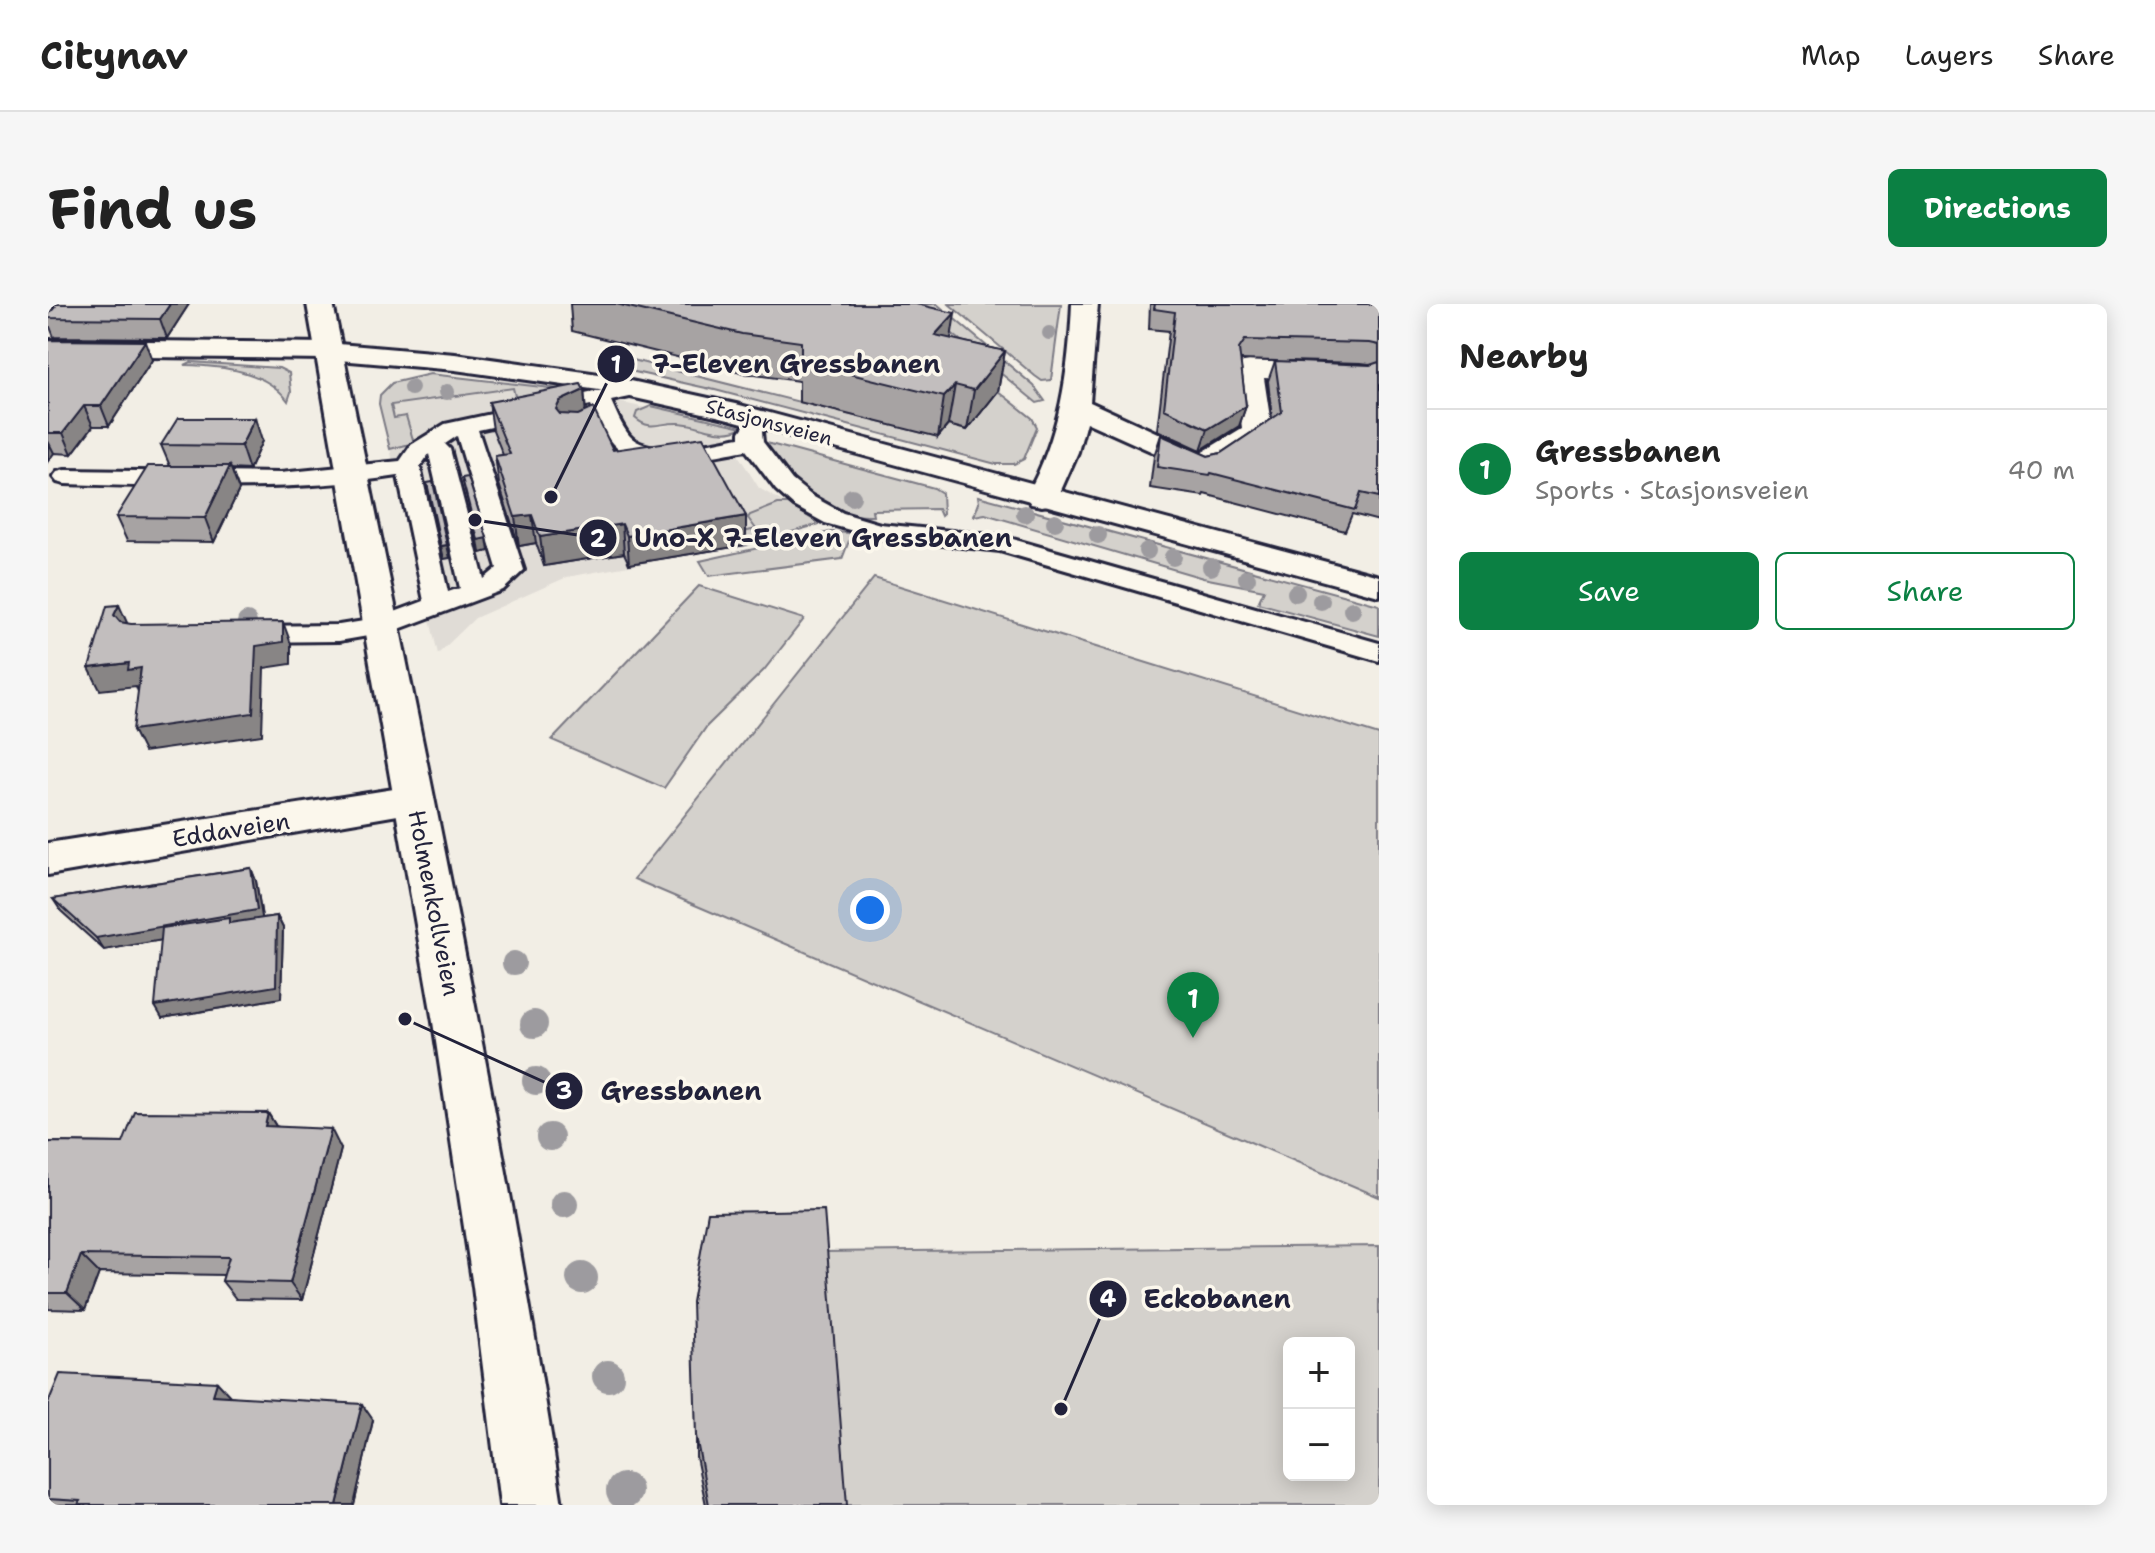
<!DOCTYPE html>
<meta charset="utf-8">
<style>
body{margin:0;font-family:"Shantell Sans",sans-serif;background:#f6f6f6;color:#222}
.controls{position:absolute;right:24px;bottom:24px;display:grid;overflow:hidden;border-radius:12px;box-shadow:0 4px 20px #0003}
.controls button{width:72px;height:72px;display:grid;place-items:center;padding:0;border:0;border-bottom:2px solid #e0e0e0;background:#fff;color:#222;font:40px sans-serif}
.you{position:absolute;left:822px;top:606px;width:28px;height:28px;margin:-20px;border:6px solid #fff;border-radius:50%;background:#1a73e8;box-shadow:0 0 0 12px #1a73e833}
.badge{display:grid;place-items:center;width:52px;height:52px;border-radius:50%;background:#0b8043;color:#fff;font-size:26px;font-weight:700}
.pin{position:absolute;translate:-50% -66px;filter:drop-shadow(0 2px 4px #0008)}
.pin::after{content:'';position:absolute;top:42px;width:28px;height:24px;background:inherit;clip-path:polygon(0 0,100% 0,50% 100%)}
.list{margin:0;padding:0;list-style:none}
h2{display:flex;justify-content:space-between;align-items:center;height:104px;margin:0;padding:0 32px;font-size:34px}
h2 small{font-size:26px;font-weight:400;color:#767676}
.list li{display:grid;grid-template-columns:52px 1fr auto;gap:24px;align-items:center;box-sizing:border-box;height:120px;padding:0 32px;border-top:2px solid #e0e0e0}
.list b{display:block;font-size:30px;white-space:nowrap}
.list p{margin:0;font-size:26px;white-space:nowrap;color:#767676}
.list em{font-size:26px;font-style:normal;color:#767676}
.actions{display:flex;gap:16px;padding:24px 32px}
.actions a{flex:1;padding:18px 0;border:2px solid #0b8043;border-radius:12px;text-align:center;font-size:28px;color:#0b8043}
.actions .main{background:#0b8043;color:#fff}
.map{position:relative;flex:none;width:1331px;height:1201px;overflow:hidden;border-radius:12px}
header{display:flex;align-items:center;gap:48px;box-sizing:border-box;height:112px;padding:0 40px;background:#fff;border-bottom:2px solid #e0e0e0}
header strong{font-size:38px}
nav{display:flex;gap:44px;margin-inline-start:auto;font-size:28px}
.intro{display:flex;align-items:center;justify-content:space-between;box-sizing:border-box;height:192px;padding:0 48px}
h1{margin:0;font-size:56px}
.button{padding:20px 36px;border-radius:12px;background:#0b8043;color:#fff;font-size:28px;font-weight:700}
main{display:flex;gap:48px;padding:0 48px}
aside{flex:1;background:#fff;border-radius:12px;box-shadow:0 4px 20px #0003}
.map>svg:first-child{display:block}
.built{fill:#e0dcd6}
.green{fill:#d4d1cc;stroke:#7b7a84;stroke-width:2;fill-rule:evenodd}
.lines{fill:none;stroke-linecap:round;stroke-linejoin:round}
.service-casing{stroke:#22223b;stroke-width:6}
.minor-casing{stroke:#22223b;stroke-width:6}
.tertiary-casing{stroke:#22223b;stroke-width:6}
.secondary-casing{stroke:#22223b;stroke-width:6}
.service{fill:#fbf7ec;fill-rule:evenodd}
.minor{fill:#fbf7ec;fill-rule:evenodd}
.tertiary{fill:#fbf7ec;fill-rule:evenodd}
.secondary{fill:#fbf7ec;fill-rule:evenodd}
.tree{fill:#9d9b9f}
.wall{fill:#a7a3a3;stroke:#22223b;stroke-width:2;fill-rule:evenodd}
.shaded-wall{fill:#888585;stroke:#22223b;stroke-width:2}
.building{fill:#c2bebe;stroke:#22223b;stroke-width:2}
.labels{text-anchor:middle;stroke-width:7;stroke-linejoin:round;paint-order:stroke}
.far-street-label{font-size:20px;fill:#22223b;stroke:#fbf7ec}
.street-label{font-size:24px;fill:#22223b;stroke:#fbf7ec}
.leader{fill:none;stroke:#22223b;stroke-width:3}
.callout-dot{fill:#22223b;stroke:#fbf7ec;stroke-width:3}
.mark-label{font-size:24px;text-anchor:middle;font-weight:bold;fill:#fff}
.callout-label{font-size:26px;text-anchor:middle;font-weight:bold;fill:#22223b;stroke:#fbf7ec;stroke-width:7;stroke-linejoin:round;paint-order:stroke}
</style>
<header>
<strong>Citynav</strong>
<nav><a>Map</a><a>Layers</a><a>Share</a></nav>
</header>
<div class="intro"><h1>Find us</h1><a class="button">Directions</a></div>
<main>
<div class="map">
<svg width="1331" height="1201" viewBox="0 0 1331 1201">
<rect width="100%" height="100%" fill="#f2eee5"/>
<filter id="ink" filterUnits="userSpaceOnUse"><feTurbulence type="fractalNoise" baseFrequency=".0125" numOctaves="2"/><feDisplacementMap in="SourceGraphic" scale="16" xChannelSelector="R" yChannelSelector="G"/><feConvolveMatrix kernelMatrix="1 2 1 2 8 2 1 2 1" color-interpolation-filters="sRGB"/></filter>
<g filter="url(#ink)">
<!-- built -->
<polygon class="built" points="465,84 468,95 520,86 597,104 587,110 591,118 612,123 632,119 677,130 711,184 772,220 698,241 519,273 427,314 390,350 342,145 366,139 358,112 346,114 342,101"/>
<!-- green -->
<g class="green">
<polygon points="868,0 889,0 986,82 997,97 989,99"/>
<polygon points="901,0 1013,0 1003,76 994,77 987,72"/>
<polygon points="577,54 890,133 900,121 919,126 950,87 984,114 989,123 976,155 966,160 948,160 667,86 569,64"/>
<path d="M143 58 231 64 241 69 243 88 240 97C218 66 173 62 137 61Z"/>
<polygon points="382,70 520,86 468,96 465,84 343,101 346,114 358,112 366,139 342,145 331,100 332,91 344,79"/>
<path d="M603 102 695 123C672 135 654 120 631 119 612 118 603 128 587 114L589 108Z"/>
<path d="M715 138 886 184 894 189 895 210 893 212 890 205 824 206 825 212C773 214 743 177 715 138Z"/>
<polygon points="930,192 1331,301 1331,332 1210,299 1216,286 1155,274 937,210 926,212 931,199"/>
<polygon points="730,200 740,200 772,220 698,241 691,229 708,225 700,214 702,211"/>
<polygon points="782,228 804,229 794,255 661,272 652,257"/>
<polygon points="826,274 1331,431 1331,893 586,575"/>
<polygon points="651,282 756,315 716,366 659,422 616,484 504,436"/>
<path d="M1331 942V1201H791L773 948ZM1241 1039H1301V1171H1241Z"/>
</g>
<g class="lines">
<defs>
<path id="service" d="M588 79 599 85 596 90 563 97C568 108 573 121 581 131 601 155 665 138 692 133V128L704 110H720L723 115 714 128 715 138 744 176 764 192 795 209 832 220 954 232 1331 339V357L952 247 830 234 777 219 746 202 728 186 698 146C663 152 598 169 569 144 557 134 550 115 543 101L430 126 476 266 455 286 343 328 291 337 194 338 184 336 180 330 184 324 194 322 291 321 328 315 376 297 350 172C240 189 128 183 17 180L9 178 5 173 9 168 17 166 232 169 352 157 363 141 397 120ZM409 132 449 264 436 275 402 145 397 140ZM381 150 412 284 400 288 372 163Z"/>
<g id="minor">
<path d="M1024 0H1050L1042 98 1153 149 1194 124 1187 65 1191 59 1201 57 1284 61 1294 63 1298 69 1294 75 1284 77 1216 74 1224 127 1219 133 1165 167 1154 170 1038 118 1030 148 1010 193 1005 200 994 202 983 200 978 193C1012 132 1021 68 1024 0Z"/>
<polygon points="365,482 379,486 385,496 379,506 0,571 0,539"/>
</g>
<polygon id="tertiary" points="0,36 279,39 407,50 551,70 688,100 1331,272 1331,292 673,113 551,86 407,66 279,55 0,52"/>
<path id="secondary" d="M259 0H285C367 400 452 797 514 1201H452L425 983 385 718Z"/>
</defs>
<!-- service casing -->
<use href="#service" class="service-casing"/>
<!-- minor casing -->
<use href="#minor" class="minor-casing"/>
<!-- tertiary casing -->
<use href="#tertiary" class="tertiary-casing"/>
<!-- secondary casing -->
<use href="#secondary" class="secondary-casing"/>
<!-- service -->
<use href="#service" class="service"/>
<!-- minor -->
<use href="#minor" class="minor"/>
<!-- tertiary -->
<use href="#tertiary" class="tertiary"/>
<!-- secondary -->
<use href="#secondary" class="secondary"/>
</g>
<!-- trees -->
<g class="tree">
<circle cx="1001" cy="29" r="7"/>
<circle cx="363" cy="84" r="8"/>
<circle cx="399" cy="88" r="8"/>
<circle cx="804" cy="193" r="9"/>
<circle cx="977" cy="210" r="9"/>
<circle cx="1007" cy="218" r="9"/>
<circle cx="1050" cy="231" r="9"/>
<circle cx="1099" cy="247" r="9"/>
<circle cx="1125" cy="253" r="9"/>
<circle cx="1163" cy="263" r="9"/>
<circle cx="1199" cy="274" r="9"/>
<circle cx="1248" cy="289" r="9"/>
<circle cx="1273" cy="297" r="9"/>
<circle cx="1304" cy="306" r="9"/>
<circle cx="199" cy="318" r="10"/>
<circle cx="466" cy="659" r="12"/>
<circle cx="486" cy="720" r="14"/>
<circle cx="488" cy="777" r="14"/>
<circle cx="502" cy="833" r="14"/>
<circle cx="516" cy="900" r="14"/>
<circle cx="534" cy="974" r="16"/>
<circle cx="560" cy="1072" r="16"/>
<circle cx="576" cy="1187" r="18"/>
</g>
<!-- wall -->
<g class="wall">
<polygon points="0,0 141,0 119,34 6,33 2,23 0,23"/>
<polygon points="522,0 868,0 903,35 957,47 950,87 919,126 900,121 890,133 751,98 751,77 693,69 524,27"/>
<path d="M1102 0H1331V217L1304 210 1297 227 1156 190 1155 192 1102 184 1106 152 1113 131 1160 152 1173 149 1224 115 1220 77 1227 57 1192 56 1198 102 1191 122 1153 146 1109 126 1121 27 1101 25ZM1240 57 1313 59 1321 60Z"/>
<polygon points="0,36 104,56 61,122 45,122 24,150 6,149 0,157"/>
<polygon points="536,86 538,108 565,146 698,241 581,260 576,249 496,262 488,239 471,242 451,180 447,152 455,151 445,126 441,98"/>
<polygon points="214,137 201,166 183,165 191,186 166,238 79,237 68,213 122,162 113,141"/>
<polygon points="414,174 439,234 441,247 432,249"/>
<polygon points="203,564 208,577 214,614 229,612 235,624 233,694 114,714 113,636 56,646 13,607 5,595"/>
<polygon points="220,809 228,822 293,845 254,996 188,995 174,977 176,971 51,969 37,1006 0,1005 0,838 75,839"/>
<polygon points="182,1092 325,1116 306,1201 0,1201 0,1099"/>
<polygon points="648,1132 799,1201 658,1201 648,1153"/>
</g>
<!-- shaded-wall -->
<g class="shaded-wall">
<polygon points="122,0 141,0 119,34 112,15"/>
<polygon points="907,9 901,48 887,31"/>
<polygon points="97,37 104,56 61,122 53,102"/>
<polygon points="957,47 950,87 919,126 926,86"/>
<polygon points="907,81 900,121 890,133 896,93"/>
<polygon points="536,86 538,113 514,124 508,105 512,97"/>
<polygon points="36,102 45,122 24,150 15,129"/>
<polygon points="1198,102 1191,122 1153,146 1160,125"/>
<polygon points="207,114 214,137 201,166 193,142"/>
<polygon points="0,137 6,149 0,157"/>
<polygon points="182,162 191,186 166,238 157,214"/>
<polygon points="484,211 488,239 471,242 467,213"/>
<polygon points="698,212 698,241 581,260 579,232"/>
<polygon points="574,220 576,249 496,262 492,233"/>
<polygon points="439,234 441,247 432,249 430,236"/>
<polygon points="399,241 402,254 396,255 393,242"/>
<polygon points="71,301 81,323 76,333 66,311"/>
<polygon points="235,318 243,340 243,360 216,364 214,431 96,448 85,426"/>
<polygon points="81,359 93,364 90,388 88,382 52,386 41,364"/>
<polygon points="203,564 208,577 215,619 56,646 48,634"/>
<polygon points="229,612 235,624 233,694 114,714 107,702"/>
<polygon points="220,809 232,829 217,822"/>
<polygon points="283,825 293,845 254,996 242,979"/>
<polygon points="33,951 51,969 37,1006 19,989"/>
<polygon points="169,1078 185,1095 165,1091"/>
<polygon points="314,1100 325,1116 306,1201 289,1201"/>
</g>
<!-- building -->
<g class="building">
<polygon points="0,0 122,0 112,15 0,14 0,11 7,3 0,3"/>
<polygon points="568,0 868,0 907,9 887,31 957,47 926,86 907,81 896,93 753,58 753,38 694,30"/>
<polygon points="1107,0 1331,0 1331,41 1322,39 1197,36 1191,45 1198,102 1160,125 1116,105 1127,8 1106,5"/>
<polygon points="0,36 97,37 53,102 36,102 15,129 0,129"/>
<polygon points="1227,57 1322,61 1331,58 1331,193 1313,189 1307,206 1163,169 1162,171 1109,163 1113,131 1160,152 1173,149 1234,108"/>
<polygon points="533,80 536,86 512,97 508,105 512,110 530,111 545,104 565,146 655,133 698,212 579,232 574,220 492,233 484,211 467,213 447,152 462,150 441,98"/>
<polygon points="130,114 207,114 193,142 113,141"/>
<polygon points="100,162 182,162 157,214 68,213"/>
<polygon points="420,173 439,234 430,236 414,174"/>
<polygon points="385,178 399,241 393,242 379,179"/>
<polygon points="71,301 66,311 72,318 83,320 235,318 235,338 208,342 205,409 85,426 93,364 80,366 81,359 41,364 59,302"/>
<polygon points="203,564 209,606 48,634 5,595"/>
<polygon points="229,612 228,682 107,702 114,624 181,614 181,619"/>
<polygon points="87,808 220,809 217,822 283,825 242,979 174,977 181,953 33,951 19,989 0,989 0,838 75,839"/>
<polygon points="776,906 799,1201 661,1201 648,1132 644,998 660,908"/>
<polygon points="12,1070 169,1078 165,1091 314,1100 289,1201 30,1201 32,1197 0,1195 0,1099"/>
</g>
</g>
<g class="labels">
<!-- far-street labels -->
<g class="far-street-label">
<text transform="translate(721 118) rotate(15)" y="7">Stasjonsveien</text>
</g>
<!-- street labels -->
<g class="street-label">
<text transform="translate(183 526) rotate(-9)" y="8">Eddaveien</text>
<text transform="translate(386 599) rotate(79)" y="8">Holmenkollveien</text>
</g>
</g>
<!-- callouts -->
<path class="leader" d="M503 193L568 60M427 216L550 234M357 715L516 787M1013 1105L1060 995"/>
<g class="callout-dot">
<circle cx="503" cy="193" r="8"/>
<circle cx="427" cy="216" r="8"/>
<circle cx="357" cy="715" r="8"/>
<circle cx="1013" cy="1105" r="8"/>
<circle cx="568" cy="60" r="20"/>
<circle cx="550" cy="234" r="20"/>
<circle cx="516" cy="787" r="20"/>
<circle cx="1060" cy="995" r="20"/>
</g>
<g class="mark-label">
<text x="568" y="69">1</text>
<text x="550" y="243">2</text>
<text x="516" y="795">3</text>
<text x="1060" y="1003">4</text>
</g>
<g class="callout-label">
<text x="748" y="69">7-Eleven Gressbanen</text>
<text x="775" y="243">Uno-X 7-Eleven Gressbanen</text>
<text x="633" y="796">Gressbanen</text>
<text x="1169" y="1004">Eckobanen</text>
</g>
</svg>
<div class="controls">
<button>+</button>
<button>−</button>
</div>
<div class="you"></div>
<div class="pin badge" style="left:1145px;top:734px">1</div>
</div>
<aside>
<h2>Nearby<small></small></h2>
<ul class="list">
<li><span class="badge">1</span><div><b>Gressbanen</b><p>Sports · Stasjonsveien</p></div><em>40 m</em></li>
</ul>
<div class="actions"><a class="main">Save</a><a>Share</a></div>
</aside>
</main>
